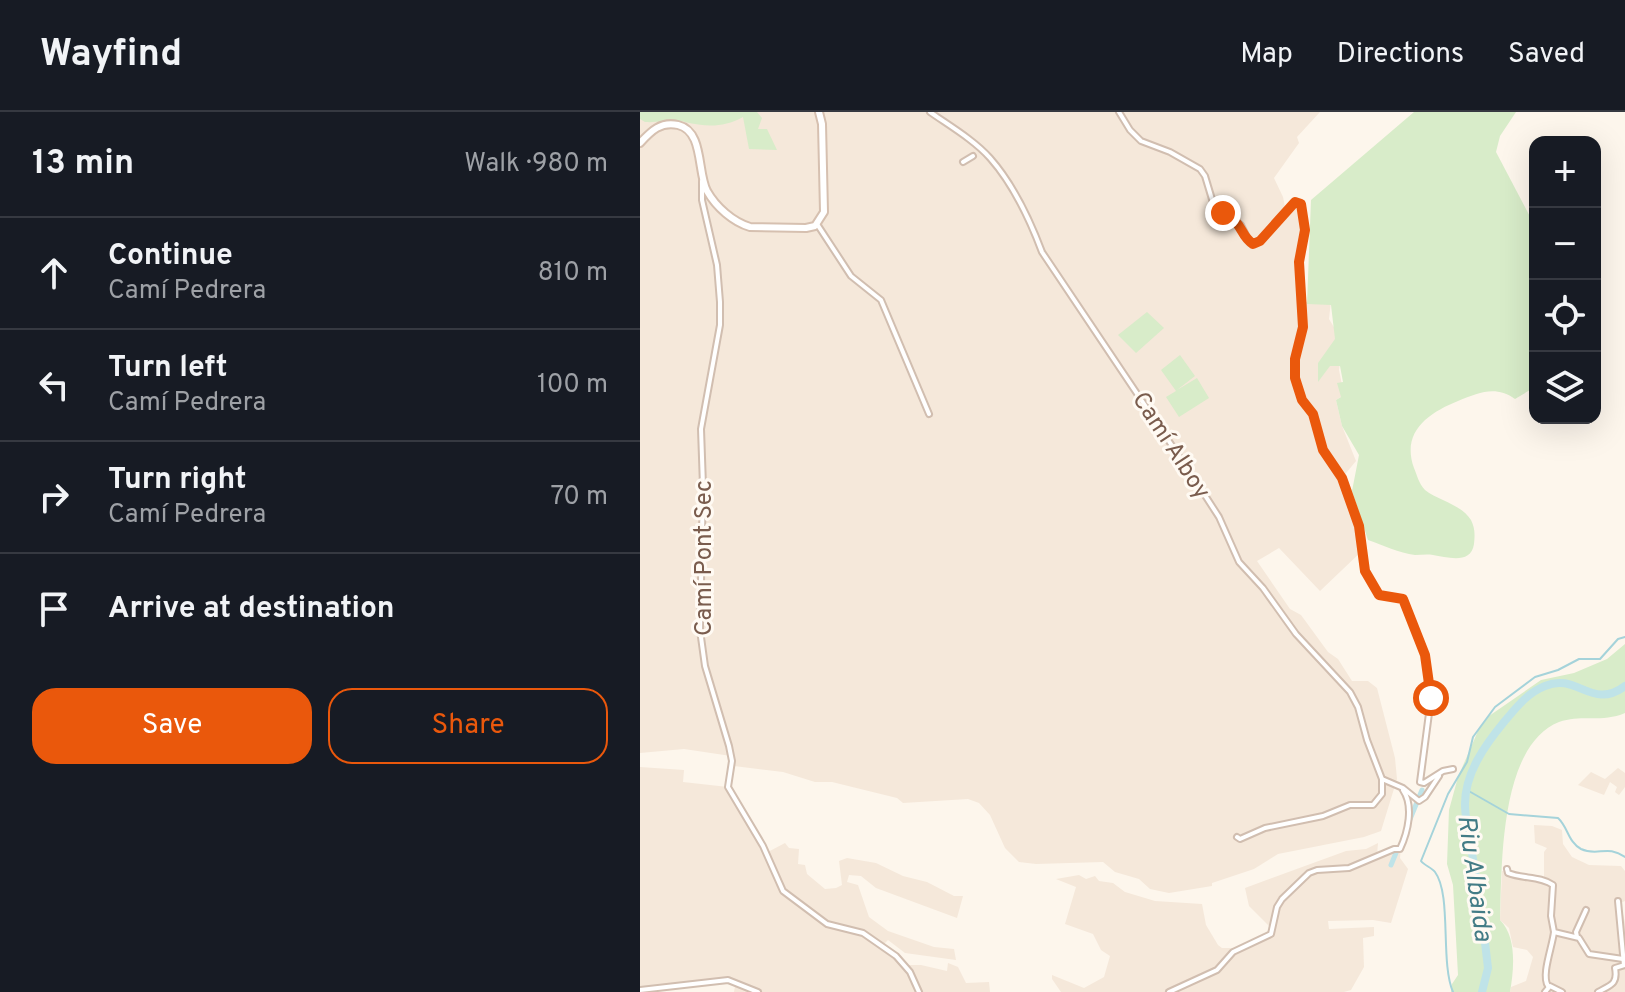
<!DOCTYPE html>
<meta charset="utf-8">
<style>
body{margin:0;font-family:Overpass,sans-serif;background:#242831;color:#f1f3f6}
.controls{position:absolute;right:24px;top:24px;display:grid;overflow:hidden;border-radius:16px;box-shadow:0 8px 32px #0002}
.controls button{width:72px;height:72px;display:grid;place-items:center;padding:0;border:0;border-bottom:2px solid #363941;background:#171b24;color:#f1f3f6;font:40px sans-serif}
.stop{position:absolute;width:24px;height:24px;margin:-18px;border:6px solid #ea580c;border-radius:50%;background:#fff}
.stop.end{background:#ea580c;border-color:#fff;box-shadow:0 2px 8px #0008}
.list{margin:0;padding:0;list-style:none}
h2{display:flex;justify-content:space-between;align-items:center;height:104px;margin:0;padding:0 32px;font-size:34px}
h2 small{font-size:26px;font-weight:400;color:#9ea1a6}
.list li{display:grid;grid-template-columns:52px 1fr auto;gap:24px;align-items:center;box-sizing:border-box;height:112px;padding:0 32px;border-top:2px solid #363941}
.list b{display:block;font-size:30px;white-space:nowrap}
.list p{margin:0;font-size:26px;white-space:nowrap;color:#9ea1a6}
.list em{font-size:26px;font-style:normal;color:#9ea1a6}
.actions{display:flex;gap:16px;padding:24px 32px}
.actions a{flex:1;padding:18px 0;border:2px solid #ea580c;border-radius:24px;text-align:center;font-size:28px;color:#ea580c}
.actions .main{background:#ea580c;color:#fff}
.icon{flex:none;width:44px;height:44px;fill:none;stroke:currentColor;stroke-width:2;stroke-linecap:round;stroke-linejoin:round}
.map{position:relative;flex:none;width:985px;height:880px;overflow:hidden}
header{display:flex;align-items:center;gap:48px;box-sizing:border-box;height:112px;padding:0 40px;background:#171b24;border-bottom:2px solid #363941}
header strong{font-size:38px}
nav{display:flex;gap:44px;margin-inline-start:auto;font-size:28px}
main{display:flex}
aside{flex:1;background:#171b24}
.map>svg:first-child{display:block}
.residential{fill:#f5e8da}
.green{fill:#d8ecc9}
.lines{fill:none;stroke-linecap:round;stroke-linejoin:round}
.stream{stroke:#a5d3da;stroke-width:2}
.canal{stroke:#bfe3e8;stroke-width:5}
.river{stroke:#bfe3e8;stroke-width:8}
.street-casing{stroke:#d1beb0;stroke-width:8}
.secondary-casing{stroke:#d6c0b0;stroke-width:10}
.street{stroke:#fff;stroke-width:4}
.secondary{stroke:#fff;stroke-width:6}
.route{stroke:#ea580c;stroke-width:10}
.labels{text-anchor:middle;stroke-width:6;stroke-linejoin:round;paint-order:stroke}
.street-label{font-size:24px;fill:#7a5c4d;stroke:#fffaf3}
.water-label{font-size:26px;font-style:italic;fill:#437c86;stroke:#fffaf3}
</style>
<header>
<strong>Wayfind</strong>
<nav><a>Map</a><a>Directions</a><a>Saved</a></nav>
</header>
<main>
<aside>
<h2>13 min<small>Walk · 980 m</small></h2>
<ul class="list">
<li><svg class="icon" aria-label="ahead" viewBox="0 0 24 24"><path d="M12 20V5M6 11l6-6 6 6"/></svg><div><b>Continue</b><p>Camí Pedrera</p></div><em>810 m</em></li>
<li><svg class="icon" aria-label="left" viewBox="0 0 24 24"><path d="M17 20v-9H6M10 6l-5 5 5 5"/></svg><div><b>Turn left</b><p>Camí Pedrera</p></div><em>100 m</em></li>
<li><svg class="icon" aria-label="right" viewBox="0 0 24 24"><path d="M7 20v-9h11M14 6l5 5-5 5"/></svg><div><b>Turn right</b><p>Camí Pedrera</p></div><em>70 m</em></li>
<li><svg class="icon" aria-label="arrive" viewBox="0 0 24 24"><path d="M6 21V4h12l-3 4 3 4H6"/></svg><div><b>Arrive at destination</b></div></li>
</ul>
<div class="actions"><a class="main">Save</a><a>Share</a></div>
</aside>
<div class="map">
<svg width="985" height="880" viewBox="0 0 985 880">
<rect width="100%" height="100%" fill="#fdf6ec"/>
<!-- residential -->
<g class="residential">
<polygon points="0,0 680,0 657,25 659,31 634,66 643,85 645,95 657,87 664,90 666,115 662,139 663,190 691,189 689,207 703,230 699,258 704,283 696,288 702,314 716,349 702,366 719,414 723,438 680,479 639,436 617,449 650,497 661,503 688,540 698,547 712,569 728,569 737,576 755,646 757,667 741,719 724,725 638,742 614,757 572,771 572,774 529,781 510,777 499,767 475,760 463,750 396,752 379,750 365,736 350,703 339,691 328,687 263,691 257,686 192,670 175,670 143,660 94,654 95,646 91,644 44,637 0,641"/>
<polygon points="0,655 44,658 43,670 88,675 126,741 145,731 149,736 159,737 158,752 165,753 167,762 185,777 196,776 202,773 199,749 207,746 236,751 263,764 287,770 314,784 323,784 317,806 236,776 221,764 209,763 207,770 218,773 229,805 248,819 294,835 314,837 316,848 265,841 248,828 243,833 265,853 281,853 307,859 308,851 318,855 326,871 349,870 350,880 120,880 109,877 108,880 94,880 95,874 88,868 0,878"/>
<polygon points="978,656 985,661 985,675 979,683 975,680 977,675 970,670 964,683 938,673 951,660 965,667"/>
<polygon points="894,713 912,714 922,718 923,732 932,745 949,753 981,754 985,759 985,789 980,791 985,810 985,880 870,880 871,875 886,869 893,845 887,838 873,835 869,816 860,808 862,759 904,766 904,740 907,736 895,731"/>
<polygon points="738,731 737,743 761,735 760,746 768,757 751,811 733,808 688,809 689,817 734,815 734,824 723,826 724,855 711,878 704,880 421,880 412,867 412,863 444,876 464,865 470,844 461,838 453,822 425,812 436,775 416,767 439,763 446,767 455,764 459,769 473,771 485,780 515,789 562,792 566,813 578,833 582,836 595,836 623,827 630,815 609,794 605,776 706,739 726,737"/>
</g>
<!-- green -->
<g class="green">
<path d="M0 0H117L122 6 118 17H127L137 38 109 37 103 5C83 16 66 15 45 10 32 7 18 11 5 10L0 7Z"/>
<path d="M774 0H876L860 24 856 40 895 114V275L875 287C855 273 839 281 818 289 788 301 761 320 774 356 777 363 779 372 785 378 799 389 821 392 831 408 835 416 835 423 834 432 831 453 807 445 793 443 787 442 781 443 775 443 759 441 743 433 728 428L712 379 719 343 702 314 696 288 701 285 697 271 703 270 700 254H690L678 270V251L695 227 691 193 667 192 671 88Z"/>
<polygon points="507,200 524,216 496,241 478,223"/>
<polygon points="540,243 555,264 537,278 557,266 569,286 539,305 526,285 536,279 521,258"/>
<path d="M985 532V601C962 611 942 602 919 610 859 634 862 754 860 808 877 825 874 857 870 880H811L812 872 818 863 813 773 807 752 809 698 818 665 838 619 849 604 901 568 934 561 967 547Z"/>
</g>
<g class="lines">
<!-- stream -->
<g class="stream">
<path d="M827 678 869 702 918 706C928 715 928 730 941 737 958 745 967 732 985 745"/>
<path d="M813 880C800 850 812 783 795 760 792 756 784 753 781 749L808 682 827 650 833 625 855 595 895 565 918 558 939 547H960L978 527 985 525"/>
</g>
<!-- canal -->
<g class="canal">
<polyline points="768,712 782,678"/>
<polyline points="751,753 758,736"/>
</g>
<!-- river -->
<path class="river" d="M842 880 848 856C844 820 839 783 833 747 830 729 825 709 825 692 825 661 845 633 864 610 876 596 887 581 905 574 937 560 952 599 985 574"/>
<defs>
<g id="street">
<path d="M290 0C310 14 334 28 350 46 373 72 390 108 402 140L557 371 579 405 599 450 623 476 656 522 710 580 718 595 727 628 742 667 763 676 779 689 785 685 799 664"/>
<polyline points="479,0 490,18 501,29 530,40 560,57 565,64 574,94 601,113 610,131 620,129 655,90 661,92 665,118 659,150 663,215 655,247 655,266 662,288 673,302 683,338 702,366 719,414 725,459 739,483 763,487 785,543 791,586 780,670 784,671 803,659 813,657"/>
<polyline points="323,50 333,44"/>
<polyline points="62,69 62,88 77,153 80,190 80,213 61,317 63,374 60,518 65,554 89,634 92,649 88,675 123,734 143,779 187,812 223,821 256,844 270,860 279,880"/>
<polyline points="177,112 211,164 241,188 289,302"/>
<polyline points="597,725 600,727 625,716 683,704 710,693 733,693 742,682 742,667"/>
<path d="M867 757 868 761C883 767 900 764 913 773L911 804 914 820 939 826 949 842 983 847"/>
<polyline points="978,789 984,853"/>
<polyline points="937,825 936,820 946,798"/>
<path d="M908 874C901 863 912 836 914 820"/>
<polyline points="0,878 88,868 118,880"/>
<path d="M529 880 577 858 593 840 631 822 637 795 642 787 669 761 677 758 709 756 754 737H760C768 720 774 694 763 678"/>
<polyline points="905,880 910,874 922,880"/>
<path d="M958 880C971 873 978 872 975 856L985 853"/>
</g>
<path id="secondary" d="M0 31C11 19 21 9 38 13 64 19 57 60 67 79 76 95 93 110 110 115L166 116 175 114 184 100 182 12 179 0"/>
</defs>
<!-- street casing -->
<use href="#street" class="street-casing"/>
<!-- secondary casing -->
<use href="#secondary" class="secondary-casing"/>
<!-- street -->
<use href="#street" class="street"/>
<!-- secondary -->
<use href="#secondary" class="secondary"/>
</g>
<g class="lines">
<!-- route -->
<path class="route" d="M583 101C605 112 599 123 613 132L620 129 655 90 661 92 665 118 659 150 663 215 655 247V266L662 288 673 302 683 338 702 366 719 414 725 459 739 483 763 487 785 543 791 586"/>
</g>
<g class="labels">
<!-- street labels -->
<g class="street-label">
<text transform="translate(532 333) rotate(57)" y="8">Camí Alboy</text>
<text transform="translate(63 446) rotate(-90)" y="8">Camí Pont Sec</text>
</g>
<!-- water labels -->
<g class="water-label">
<text transform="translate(836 766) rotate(82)" y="9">Riu Albaida</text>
</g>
</g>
</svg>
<div class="controls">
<button>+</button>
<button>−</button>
<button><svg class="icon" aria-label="locate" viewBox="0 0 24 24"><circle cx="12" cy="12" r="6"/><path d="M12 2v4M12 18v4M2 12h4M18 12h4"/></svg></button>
<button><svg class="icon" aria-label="layers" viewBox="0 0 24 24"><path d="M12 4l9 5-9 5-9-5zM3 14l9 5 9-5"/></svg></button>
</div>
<div class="stop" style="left:791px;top:586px"></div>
<div class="stop end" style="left:583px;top:101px"></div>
</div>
</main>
